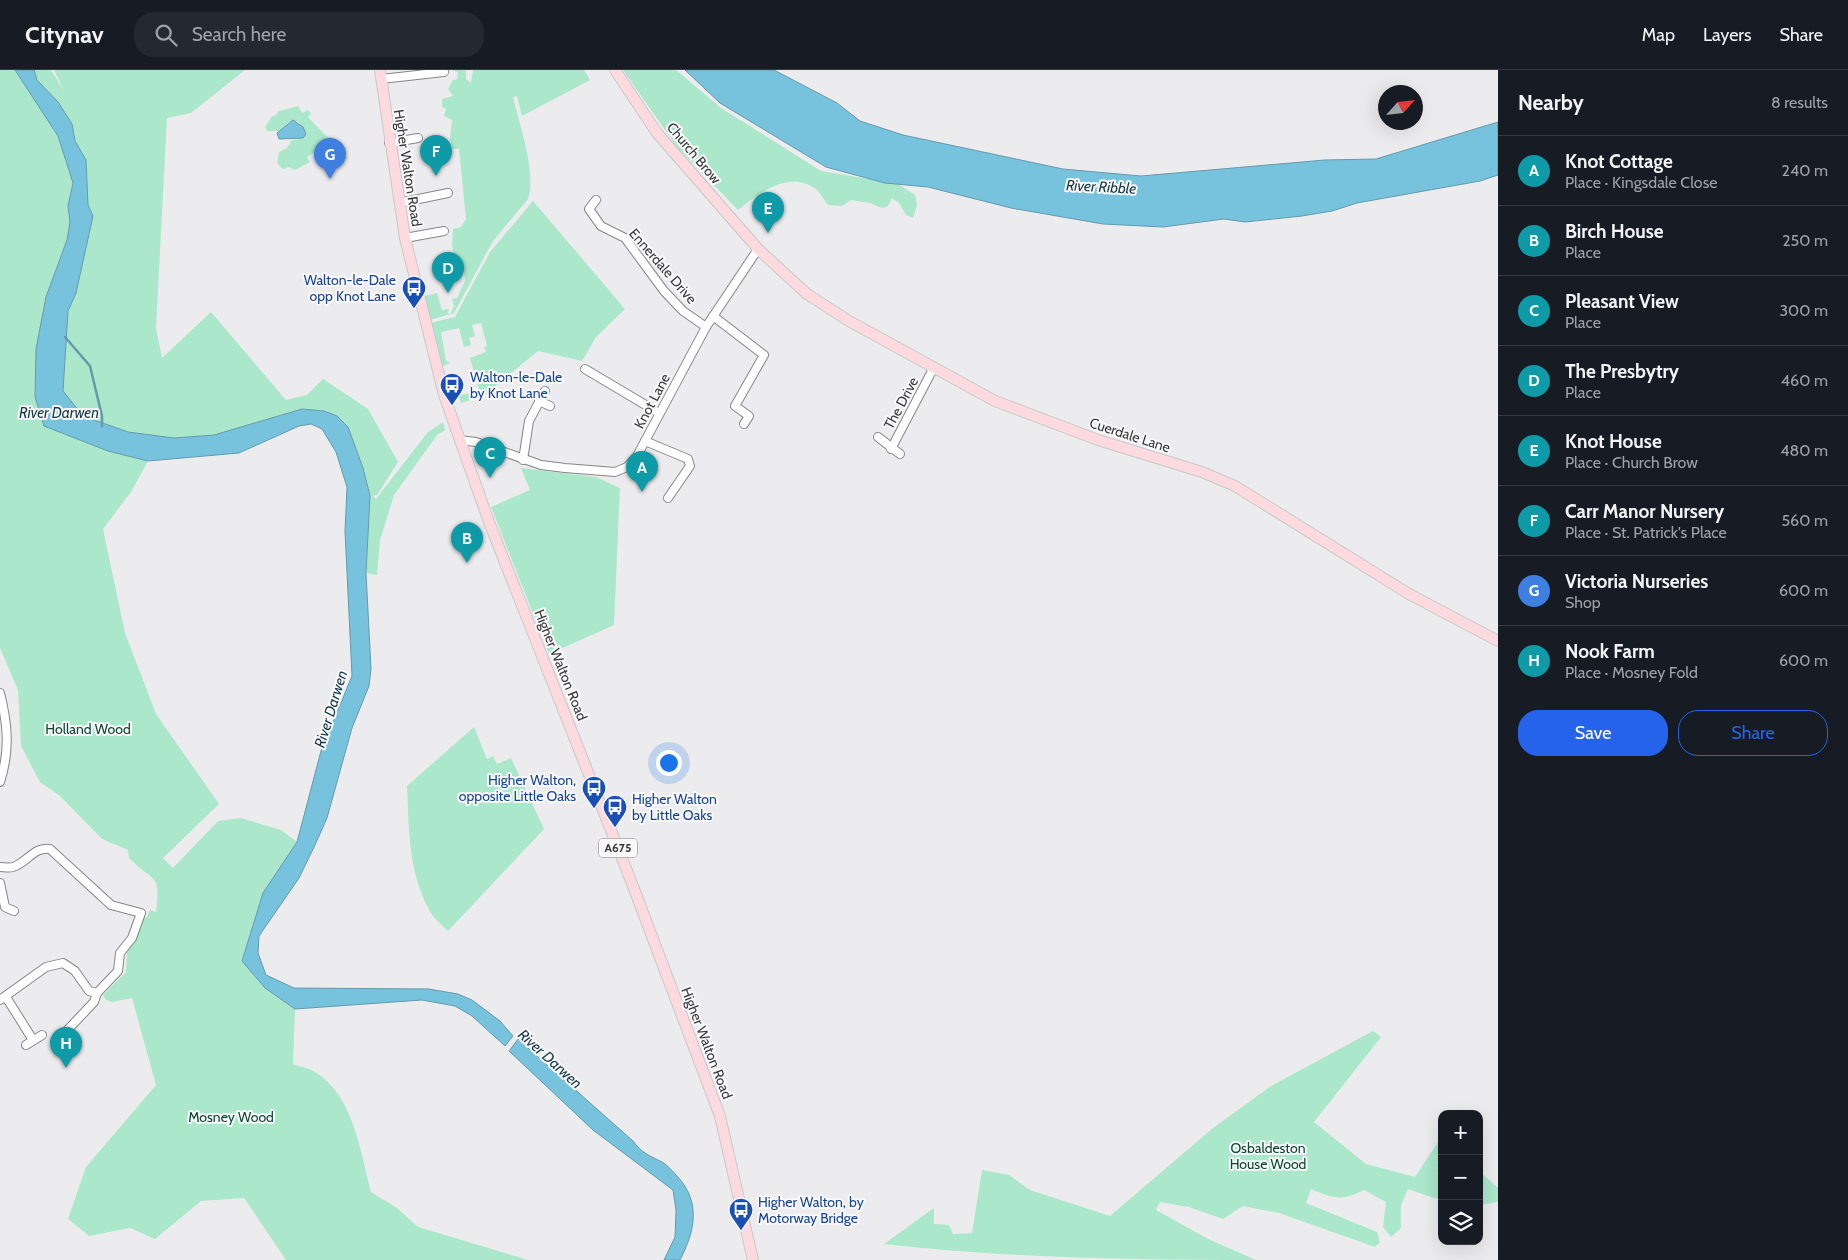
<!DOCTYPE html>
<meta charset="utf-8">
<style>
body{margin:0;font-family:Cabin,sans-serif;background:#242831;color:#f1f3f6}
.controls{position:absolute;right:15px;bottom:15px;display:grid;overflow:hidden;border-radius:10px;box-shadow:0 5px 20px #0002}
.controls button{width:45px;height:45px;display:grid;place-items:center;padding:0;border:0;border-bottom:1px solid #363941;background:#171b24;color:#f1f3f6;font:25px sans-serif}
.compass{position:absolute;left:1378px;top:15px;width:45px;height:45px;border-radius:50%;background:#171b24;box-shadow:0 5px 20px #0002;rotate:63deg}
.you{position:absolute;left:668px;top:692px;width:18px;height:18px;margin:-12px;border:4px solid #fff;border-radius:50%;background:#1a73e8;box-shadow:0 0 0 8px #1a73e833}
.badge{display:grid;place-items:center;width:32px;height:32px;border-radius:50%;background:#2563eb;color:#fff;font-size:16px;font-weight:700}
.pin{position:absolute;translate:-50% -41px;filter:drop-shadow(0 1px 2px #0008)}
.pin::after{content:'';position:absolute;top:26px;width:18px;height:15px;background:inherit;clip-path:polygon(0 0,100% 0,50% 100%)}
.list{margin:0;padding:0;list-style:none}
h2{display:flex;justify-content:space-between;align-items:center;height:65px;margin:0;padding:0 20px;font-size:21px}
h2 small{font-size:16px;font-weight:400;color:#9ea1a6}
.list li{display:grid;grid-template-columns:32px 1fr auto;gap:15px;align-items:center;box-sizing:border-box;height:70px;padding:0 20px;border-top:1px solid #363941}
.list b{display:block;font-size:19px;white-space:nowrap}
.list p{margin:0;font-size:16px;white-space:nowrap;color:#9ea1a6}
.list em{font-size:16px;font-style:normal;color:#9ea1a6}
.actions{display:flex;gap:10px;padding:15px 20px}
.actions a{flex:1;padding:11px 0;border:1px solid #2563eb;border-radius:20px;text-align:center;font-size:18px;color:#2563eb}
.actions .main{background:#2563eb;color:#fff}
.icon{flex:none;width:28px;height:28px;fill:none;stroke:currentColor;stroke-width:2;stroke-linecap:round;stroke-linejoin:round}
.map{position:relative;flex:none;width:1498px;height:1190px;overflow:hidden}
header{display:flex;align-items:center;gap:30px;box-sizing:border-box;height:70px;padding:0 25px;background:#171b24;border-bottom:1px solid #363941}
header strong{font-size:24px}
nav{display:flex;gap:28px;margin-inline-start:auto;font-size:18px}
.search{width:350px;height:45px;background:#242831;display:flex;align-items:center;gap:12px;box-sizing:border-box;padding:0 18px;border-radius:20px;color:#9ea1a6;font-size:19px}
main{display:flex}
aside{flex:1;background:#171b24}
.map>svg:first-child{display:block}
.green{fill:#abe7ca}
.water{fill:#77c3de;stroke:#649aac}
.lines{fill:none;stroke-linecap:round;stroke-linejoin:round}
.stream{stroke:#649aac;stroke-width:2.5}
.minor-casing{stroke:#858687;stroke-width:10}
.major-casing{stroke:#c7c8c8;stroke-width:12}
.minor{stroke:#fff;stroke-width:8}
.major{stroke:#fddae0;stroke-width:10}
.labels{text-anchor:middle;stroke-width:4;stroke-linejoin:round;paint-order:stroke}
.shield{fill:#f9f9fb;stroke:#727373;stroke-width:1}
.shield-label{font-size:12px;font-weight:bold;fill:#383939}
.street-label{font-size:14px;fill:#383939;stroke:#f9f9fb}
.transit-label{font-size:14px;fill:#164399;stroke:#f9f9fb;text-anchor:start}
.park-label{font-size:14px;fill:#0b4631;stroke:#f9f9fb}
.water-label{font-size:15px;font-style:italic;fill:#163a46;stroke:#f9f9fb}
</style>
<header>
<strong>Citynav</strong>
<div class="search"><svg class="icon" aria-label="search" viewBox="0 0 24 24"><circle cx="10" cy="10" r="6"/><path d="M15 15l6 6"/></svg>Search here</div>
<nav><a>Map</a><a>Layers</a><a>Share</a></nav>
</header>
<main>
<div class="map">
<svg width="1498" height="1190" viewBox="0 0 1498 1190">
<rect width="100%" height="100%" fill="#ececee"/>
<!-- green -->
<g class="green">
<path d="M0 0H15L58 66 73 113 68 136 70 152 67 170 46 227 36 279 35 327 60 363 77 368 108 381 148 391 131 422 103 459 125 563 156 644 219 734 163 788 173 798 218 751 241 748 281 760 297 772 263 823 242 891 265 918 295 939 293 994C300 997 309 998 315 1002 354 1026 360 1081 371 1122L397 1138 418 1157 528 1190H286L244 1128 201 1131 155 1169 130 1158 89 1166 68 1149 86 1097 156 1015 132 928 112 932 106 930 103 925 126 902 127 882 138 864 142 849 147 847 150 840 156 842C161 802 154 813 129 788L128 780 102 769 60 726 40 712 21 676 18 620 0 578Z"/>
<polygon points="34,0 51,0 64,21 54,0 245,0 191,43 167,48 156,258 162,288 211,242 286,330 307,325 323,309 368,339 398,392 377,425 373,426 376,429 428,362 443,352 445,360 437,365 394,425 380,470 377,505 366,503 370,426 363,398 348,357 302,339 214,365 174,368 128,362 83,346 63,321 68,241 76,223 93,146 88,135 86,90 75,71 72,54 58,32 37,10"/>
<path d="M452 0H466V9L471 13 473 0H584L590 10 522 46 517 26 513 27C519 53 537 104 528 129L493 171 454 243 430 250 425 226 437 223 442 240 449 239 448 245H450L454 236 452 229 457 228 465 211 464 198 457 199 452 176 453 159 461 157 466 149 459 79H453L450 69 452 50 444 46 446 39 442 37V29L453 26 448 19 453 10 457 9 458 2Z"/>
<path d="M623 0H676L721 38 821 101 898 114 915 125 917 135 913 148 906 145 899 133 892 128 888 136 882 138 870 133 851 130 842 136 828 135C824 130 820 122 816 119 789 100 759 123 738 140L677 77Z"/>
<polygon points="298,36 302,43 308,40 311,43 308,47 327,67 331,67 335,71 328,77 325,75 307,87 310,92 295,100 288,97 283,99 277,93 279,82 287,78 292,70 303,68 305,62 298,51 289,52 279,61 267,61 265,57 272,46 275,46 279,41"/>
<polygon points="533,131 625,239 596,267 582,291 538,281 483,326 461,333 459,326 479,320 470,288 486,282 484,277 487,276 481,253 472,255 475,266 469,268 471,275 464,277 459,258 441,262 446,291 451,293 442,296 430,253 455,247 490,182"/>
<polygon points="521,398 596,407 620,418 614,555 549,584 491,437 530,420"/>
<path d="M474 657 487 689 493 686 497 694 511 688 544 759 448 861C442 855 434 849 430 841 408 803 409 758 407 716Z"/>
<path d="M1373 961 1381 967 1314 1052 1366 1094 1415 1107 1442 1066V1089L1437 1098 1442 1108V1129L1434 1128 1408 1119 1401 1135V1158L1391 1167 1383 1157 1386 1132 1364 1120C1342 1131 1334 1129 1311 1119L1306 1133 1377 1162 1380 1172 1375 1177 1279 1143 1243 1136 1223 1149 1189 1137 1160 1132 1156 1140 1208 1169 1256 1190C1131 1190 1008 1188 884 1174L934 1138V1154L949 1155 953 1164 972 1163 982 1100 1009 1105 1030 1120 1110 1146 1213 1058 1271 1016Z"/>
<polygon points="1480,1102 1498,1118 1498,1132 1479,1135"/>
</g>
<!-- water -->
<g class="water">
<polygon points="15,0 34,0 37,10 58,32 72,54 75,71 86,90 88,135 93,146 76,223 68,241 63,321 83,346 128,362 174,368 214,365 302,339 324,341 337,346 348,357 363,398 370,426 366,503 371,599 369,616 352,658 327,748 315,775 299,808 259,866 258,883 266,905 294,918 429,919 458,924 472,930 500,951 513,966 505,976 472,946 455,936 422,930 295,939 265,918 242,891 263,823 297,772 321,681 352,606 345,461 347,417 336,382 322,359 311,354 299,356 239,383 148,391 108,381 44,356 35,327 36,279 46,227 67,170 70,152 68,136 73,113 58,66"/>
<polygon points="685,0 774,0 837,33 860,51 903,65 1063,99 1141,106 1325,90 1376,89 1498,52 1498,105 1480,111 1357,133 1332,141 1302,146 1245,152 1224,149 1163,157 1103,154 1011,138 928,117 885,113 826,97 720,33"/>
<polygon points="293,50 303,57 306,64 303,68 279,69 277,63"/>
<path d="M518 969 633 1071C642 1083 648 1085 660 1091 667 1094 673 1102 678 1107 701 1133 695 1161 680 1190H664L675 1167 676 1140 673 1120 593 1060 509 981Z"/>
</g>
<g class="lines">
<!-- stream -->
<polyline class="stream" points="65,267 90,296 102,346 102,356"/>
<defs>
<g id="minor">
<polyline points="381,9 444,2"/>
<polyline points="389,73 418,68"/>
<polyline points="596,130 589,139 601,156 625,168 664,221 683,241 706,257"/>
<polyline points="399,133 448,123"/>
<polyline points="405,168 444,161"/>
<polyline points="713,246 764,285 735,336 749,346 744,354"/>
<polyline points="585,299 659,343"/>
<polyline points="539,331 550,336"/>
<polyline points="878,367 900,384"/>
<polyline points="459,370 476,372 541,395 565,398 615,402 627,397 637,386 706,257 758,179"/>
<polyline points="645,371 688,389 690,396 668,428"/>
<polyline points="891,379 933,299"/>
<polyline points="523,390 529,351 545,321"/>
<path d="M0 623C8 655 10 681 0 712"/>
<path d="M0 797C4 797 9 798 13 797 27 793 34 776 50 779L111 835 141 843 132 868 120 883 118 901 97 923"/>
<polyline points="0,813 5,837 14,841"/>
<polyline points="6,927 33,970"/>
<polyline points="0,930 46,897 63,893 75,901 89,921 97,923"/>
<polyline points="59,969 94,932 97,923"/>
<polyline points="26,975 42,965"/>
</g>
<g id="major">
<polyline points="380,0 405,168 444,325 489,452 631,811 720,1046 753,1190"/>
<polyline points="615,0 657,63 758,179 807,224 849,251 995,331 1098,370 1202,402 1235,416 1409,524 1498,571"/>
</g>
</defs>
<!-- minor casing -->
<use href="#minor" class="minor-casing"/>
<!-- major casing -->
<use href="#major" class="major-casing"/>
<!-- minor -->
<use href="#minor" class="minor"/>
<!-- major -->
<use href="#major" class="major"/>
</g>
<!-- icons -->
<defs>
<symbol id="bus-pin" viewBox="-11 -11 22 30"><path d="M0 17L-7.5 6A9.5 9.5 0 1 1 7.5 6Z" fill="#1a4fb4" stroke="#f9f9fb"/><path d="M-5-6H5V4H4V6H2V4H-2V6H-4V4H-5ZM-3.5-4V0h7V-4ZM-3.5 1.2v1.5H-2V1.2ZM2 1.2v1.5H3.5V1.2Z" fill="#fff"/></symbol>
</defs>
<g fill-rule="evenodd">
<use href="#bus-pin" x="400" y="204" width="28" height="38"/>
<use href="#bus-pin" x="438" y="301" width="28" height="38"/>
<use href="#bus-pin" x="580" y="704" width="28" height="38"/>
<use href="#bus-pin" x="601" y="723" width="28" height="38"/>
<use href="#bus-pin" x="727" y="1126" width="28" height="38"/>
</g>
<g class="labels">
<!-- shield labels -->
<rect class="shield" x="599" y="768.5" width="38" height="19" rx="4"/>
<g class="shield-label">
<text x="618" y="782">A675</text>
</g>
<!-- street labels -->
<g class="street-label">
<text transform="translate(694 83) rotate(50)" y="5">Church Brow</text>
<text transform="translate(408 98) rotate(81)" y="5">Higher Walton Road</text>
<text transform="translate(663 196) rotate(49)" y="5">Ennerdale Drive</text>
<text transform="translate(652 331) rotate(-62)" y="5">Knot Lane</text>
<text transform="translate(901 333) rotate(-62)" y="5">The Drive</text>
<text transform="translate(1130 365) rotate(18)" y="5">Cuerdale Lane</text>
<text transform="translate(561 595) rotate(68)" y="5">Higher Walton Road</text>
<text transform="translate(707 973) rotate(69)" y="5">Higher Walton Road</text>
</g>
<!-- transit labels -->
<g class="transit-label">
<text x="396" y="215" text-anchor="end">Walton-le-Dale<tspan x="396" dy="16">opp Knot Lane</tspan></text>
<text x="470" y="312">Walton-le-Dale<tspan x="470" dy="16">by Knot Lane</tspan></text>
<text x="576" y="715" text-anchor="end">Higher Walton,<tspan x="576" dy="16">opposite Little Oaks</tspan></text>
<text x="632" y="734">Higher Walton<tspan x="632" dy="16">by Little Oaks</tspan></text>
<text x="758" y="1137">Higher Walton, by<tspan x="758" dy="16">Motorway Bridge</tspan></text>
</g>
<!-- park labels -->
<g class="park-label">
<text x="88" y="664">Holland Wood</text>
<text x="231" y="1052">Mosney Wood</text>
<text x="1268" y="1083">Osbaldeston<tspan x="1268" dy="16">House Wood</tspan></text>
</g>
<!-- water labels -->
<g class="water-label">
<text transform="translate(1101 117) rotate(3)" y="5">River Ribble</text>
<text x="59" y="348">River Darwen</text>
<text transform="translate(331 639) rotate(-73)" y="5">River Darwen</text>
<text transform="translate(550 989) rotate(42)" y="5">River Darwen</text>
</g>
</g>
</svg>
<div class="controls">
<button>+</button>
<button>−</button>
<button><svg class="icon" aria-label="layers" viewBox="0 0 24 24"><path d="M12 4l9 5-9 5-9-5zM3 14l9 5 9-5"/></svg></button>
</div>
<svg class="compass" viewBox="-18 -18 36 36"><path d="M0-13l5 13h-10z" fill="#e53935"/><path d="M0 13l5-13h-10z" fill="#9ea1a6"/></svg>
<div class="you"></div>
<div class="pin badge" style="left:642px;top:422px;background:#0f9aa8">A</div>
<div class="pin badge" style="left:467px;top:493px;background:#0f9aa8">B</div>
<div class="pin badge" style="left:490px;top:408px;background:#0f9aa8">C</div>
<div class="pin badge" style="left:448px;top:223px;background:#0f9aa8">D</div>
<div class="pin badge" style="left:768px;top:163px;background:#0f9aa8">E</div>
<div class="pin badge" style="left:436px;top:106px;background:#0f9aa8">F</div>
<div class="pin badge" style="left:330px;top:109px;background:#3f7fe0">G</div>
<div class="pin badge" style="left:66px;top:998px;background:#0f9aa8">H</div>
</div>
<aside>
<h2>Nearby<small>8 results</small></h2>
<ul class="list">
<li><span class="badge" style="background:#0f9aa8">A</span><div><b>Knot Cottage</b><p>Place · Kingsdale Close</p></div><em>240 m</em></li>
<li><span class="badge" style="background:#0f9aa8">B</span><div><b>Birch House</b><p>Place</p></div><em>250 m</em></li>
<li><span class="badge" style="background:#0f9aa8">C</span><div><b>Pleasant View</b><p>Place</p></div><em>300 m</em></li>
<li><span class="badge" style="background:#0f9aa8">D</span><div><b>The Presbytry</b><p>Place</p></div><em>460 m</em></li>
<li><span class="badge" style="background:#0f9aa8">E</span><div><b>Knot House</b><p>Place · Church Brow</p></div><em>480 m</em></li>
<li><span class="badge" style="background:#0f9aa8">F</span><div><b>Carr Manor Nursery</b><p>Place · St. Patrick's Place</p></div><em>560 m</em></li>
<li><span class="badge" style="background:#3f7fe0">G</span><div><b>Victoria Nurseries</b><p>Shop</p></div><em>600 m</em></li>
<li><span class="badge" style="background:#0f9aa8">H</span><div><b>Nook Farm</b><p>Place · Mosney Fold</p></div><em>600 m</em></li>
</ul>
<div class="actions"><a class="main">Save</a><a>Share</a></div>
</aside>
</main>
